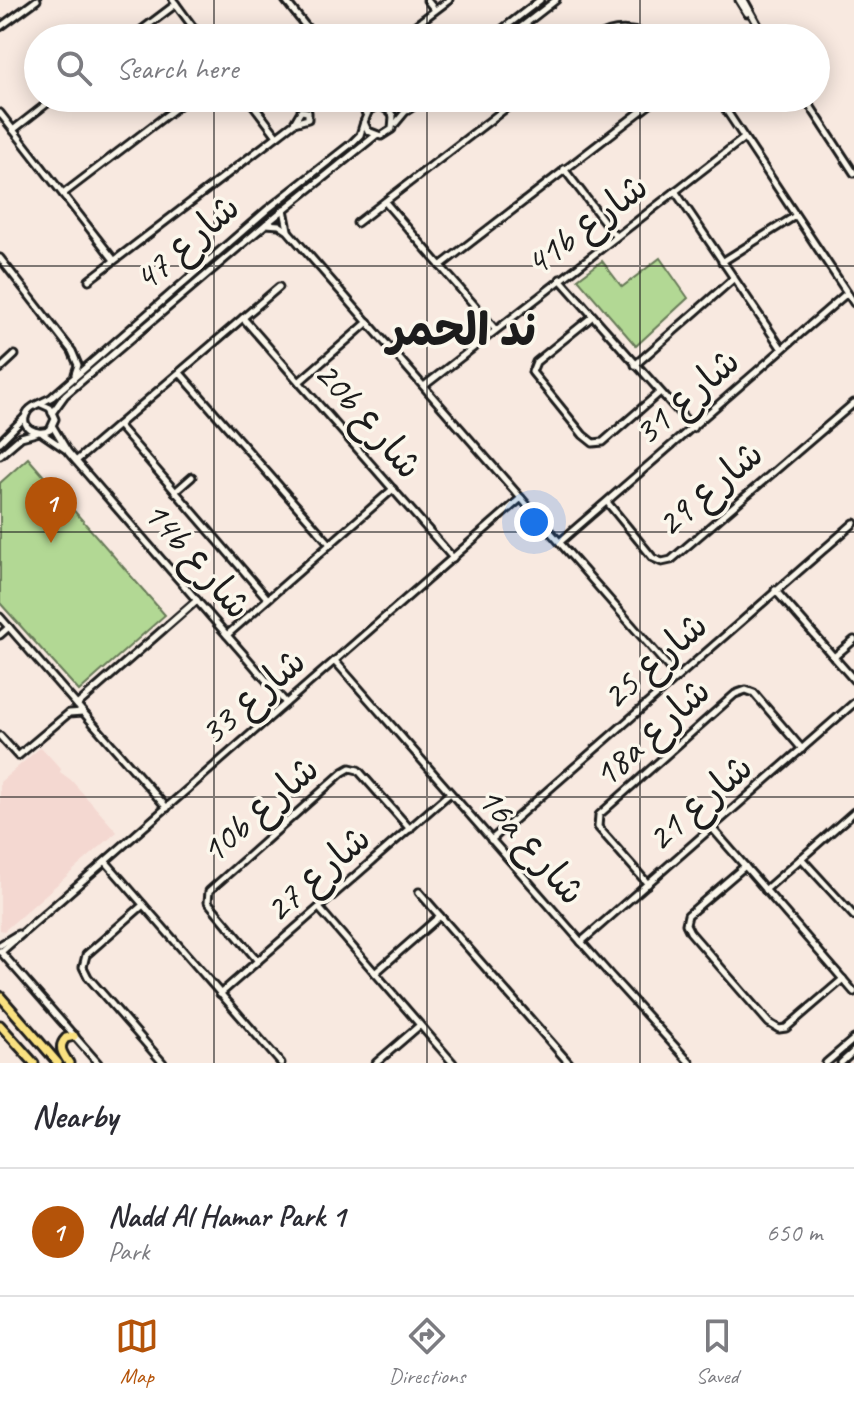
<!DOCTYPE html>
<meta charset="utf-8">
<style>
body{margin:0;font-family:Caveat,"Playpen Sans Arabic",sans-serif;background:#f2f2f3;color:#2b2b33}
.you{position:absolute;left:534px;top:522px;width:28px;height:28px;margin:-20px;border:6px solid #fff;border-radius:50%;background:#1a73e8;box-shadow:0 0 0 12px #1a73e833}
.badge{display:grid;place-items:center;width:52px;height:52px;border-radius:50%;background:#b45309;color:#fff;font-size:26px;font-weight:700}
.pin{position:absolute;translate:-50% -66px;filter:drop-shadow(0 2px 4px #0008)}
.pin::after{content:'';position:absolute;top:42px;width:28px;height:24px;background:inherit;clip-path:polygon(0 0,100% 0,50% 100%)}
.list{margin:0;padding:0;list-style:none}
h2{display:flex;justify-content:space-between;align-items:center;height:104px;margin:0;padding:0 32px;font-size:34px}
h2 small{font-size:26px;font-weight:400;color:#7c7c81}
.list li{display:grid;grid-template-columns:52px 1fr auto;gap:24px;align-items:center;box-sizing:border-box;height:128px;padding:0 32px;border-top:2px solid #e1e1e2}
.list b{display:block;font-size:30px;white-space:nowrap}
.list p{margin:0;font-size:26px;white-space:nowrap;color:#7c7c81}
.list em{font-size:26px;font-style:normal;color:#7c7c81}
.icon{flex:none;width:44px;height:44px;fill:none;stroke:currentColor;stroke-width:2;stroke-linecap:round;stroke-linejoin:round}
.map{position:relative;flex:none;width:854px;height:1063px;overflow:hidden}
.search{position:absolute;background:#fff;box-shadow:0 4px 20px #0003;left:24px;right:24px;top:24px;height:88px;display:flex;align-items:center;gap:20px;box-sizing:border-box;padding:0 28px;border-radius:44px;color:#7c7c81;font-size:30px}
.sheet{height:232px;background:#fff}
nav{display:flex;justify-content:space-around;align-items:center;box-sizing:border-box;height:112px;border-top:2px solid #e1e1e2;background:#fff;font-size:22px;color:#7c7c81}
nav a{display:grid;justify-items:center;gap:4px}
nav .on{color:#b45309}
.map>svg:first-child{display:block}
.built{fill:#f4d8d1}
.green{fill:#b2d894;stroke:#677a58;stroke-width:2}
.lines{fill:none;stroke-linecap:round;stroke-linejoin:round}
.minor-casing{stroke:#1c1c1c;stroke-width:11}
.major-casing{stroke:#1c1c1c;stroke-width:13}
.minor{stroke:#fbf7ec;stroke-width:5}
.major{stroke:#fae180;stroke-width:7}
.grid{fill:none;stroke:#1c1c1c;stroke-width:2;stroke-opacity:0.55}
.labels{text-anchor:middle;stroke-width:7;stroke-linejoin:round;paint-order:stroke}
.street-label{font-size:38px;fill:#1c1c1c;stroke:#fbf7ec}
.district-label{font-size:46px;font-weight:bold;fill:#1c1c1c;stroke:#fbf7ec}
</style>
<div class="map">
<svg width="854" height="1063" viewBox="0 0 854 1063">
<rect width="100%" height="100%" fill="#f8e9e0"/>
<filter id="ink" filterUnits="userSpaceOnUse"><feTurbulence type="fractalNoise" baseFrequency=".0125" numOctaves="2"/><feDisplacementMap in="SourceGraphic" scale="16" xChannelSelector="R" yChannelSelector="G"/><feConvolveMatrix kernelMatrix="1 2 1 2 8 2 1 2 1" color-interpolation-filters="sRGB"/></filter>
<g filter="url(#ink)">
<!-- built -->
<polygon class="built" points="41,747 61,769 60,772 71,780 117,832 4,931 0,930 0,782"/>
<!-- green -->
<g class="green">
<polygon points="660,258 688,298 636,346 578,279 602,261 622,287"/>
<polygon points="28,458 165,615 79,691 0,603 0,483"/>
</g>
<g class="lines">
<defs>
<g id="minor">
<polyline points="173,0 201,38"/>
<polyline points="285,0 315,38"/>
<polyline points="427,0 435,10"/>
<polyline points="739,0 747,13"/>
<polyline points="744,0 765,38"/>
<polyline points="0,27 37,0"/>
<polyline points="400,37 449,0"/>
<polyline points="131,38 176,4"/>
<polyline points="491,38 540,0"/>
<polyline points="507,38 556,0"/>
<path d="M598 38C617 23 647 34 669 38"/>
<polyline points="248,98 277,136"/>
<polyline points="359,98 366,114"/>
<path d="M366 98C375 106 387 105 393 116L392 129 381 136 368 131 364 122 369 110 378 106"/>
<polyline points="718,98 854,303"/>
<polyline points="805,98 854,173"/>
<polyline points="388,107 401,106 412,98"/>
<polyline points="0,113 114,260"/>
<polyline points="395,124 405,112 426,98"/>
<polyline points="13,130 54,98"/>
<polyline points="564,169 616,237"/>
<polyline points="675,191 782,349"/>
<polyline points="63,194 189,98"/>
<polyline points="385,202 495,329"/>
<polyline points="284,209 288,230"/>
<polyline points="357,223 519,98"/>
<polyline points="266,224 279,225 288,231 677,677"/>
<polyline points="0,258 72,351 78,365 75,374"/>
<polyline points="722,262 795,216"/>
<polyline points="440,266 658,98"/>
<polyline points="560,279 693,428"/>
<polyline points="89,280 294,123 301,111 308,112 308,119 294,123"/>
<polyline points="593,316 536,362 532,372 583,435 593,443 603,442 659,393"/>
<polyline points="243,318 453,558"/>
<polyline points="635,365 733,279"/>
<polyline points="0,369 15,355"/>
<polyline points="180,373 330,544"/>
<polyline points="299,382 368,322"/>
<polyline points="424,386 744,138"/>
<path d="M41 404 50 408 55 419 50 430C37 437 17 427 28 411 33 404 45 402 52 397L268 209 352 143 360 135 364 122"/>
<polyline points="52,413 65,395 266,224 375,136"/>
<polyline points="118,425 267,598"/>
<polyline points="53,427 68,452 286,703"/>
<polyline points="43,434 65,449"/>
<polyline points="0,442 25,417"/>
<polyline points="0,455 21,437 36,433"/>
<polyline points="76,461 279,287"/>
<polyline points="175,492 192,477"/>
<polyline points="607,502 653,558 662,562 671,560 854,403"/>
<polyline points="561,541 847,293"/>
<polyline points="775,590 854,680"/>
<polyline points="0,617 167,808"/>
<polyline points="0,635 9,627"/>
<polyline points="227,635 393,489"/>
<polyline points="834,657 854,640"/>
<polyline points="335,661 611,976 690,1063"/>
<polyline points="77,705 197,600"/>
<polyline points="0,736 18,756 69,713 83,712"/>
<polyline points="712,828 854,992"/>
<polyline points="491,840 854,523"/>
<polyline points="801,858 854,916"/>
<polyline points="106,862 281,1063"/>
<polyline points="745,866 688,915 686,924 690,932 769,1023 779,1029 786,1028 843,979"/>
<polyline points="648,884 598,827 599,815 735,694 746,690 754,693 802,749"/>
<polyline points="765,890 854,812"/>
<polyline points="419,892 569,1063"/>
<polyline points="143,905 86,955 83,967 88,977 163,1063"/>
<polyline points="319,908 453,1063"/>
<polyline points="581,942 854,703"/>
<polyline points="0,945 18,934"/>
<polyline points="0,951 98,1063"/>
<polyline points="1,952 521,498"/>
<polyline points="258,961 208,902 209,891 343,772 350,768 358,770 410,829"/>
<polyline points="375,973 440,916"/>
<polyline points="220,994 450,793"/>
<polyline points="376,1063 420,1025"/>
<polyline points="826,1063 854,1039"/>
<polyline points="841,1063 854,1051"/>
</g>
<g id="major">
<polyline points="0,996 58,1063"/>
<polyline points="0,1025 34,1063"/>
<path d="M69 1063C63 1054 57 1047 66 1038L74 1036"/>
</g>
</defs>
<!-- minor casing -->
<use href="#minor" class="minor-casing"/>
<!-- major casing -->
<use href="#major" class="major-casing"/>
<!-- minor -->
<use href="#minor" class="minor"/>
<!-- major -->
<use href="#major" class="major"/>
</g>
</g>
<!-- grid -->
<path class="grid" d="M214 0V38M427 0V38M640 0V38M214 98V1063M427 98V1063M640 98V1063M0 266H854M0 532H854M0 797H854"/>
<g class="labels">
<!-- street labels -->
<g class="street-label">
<text transform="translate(586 224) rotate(-37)" y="13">41b شارع</text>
<text transform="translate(186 242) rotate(-41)" y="13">شارع 47</text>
<text transform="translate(686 396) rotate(-41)" y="13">شارع 31</text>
<text transform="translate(369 419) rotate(49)" y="13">20b شارع</text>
<text transform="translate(709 488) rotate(-40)" y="13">شارع 29</text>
<text transform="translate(198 559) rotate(49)" y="13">14b شارع</text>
<text transform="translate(654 660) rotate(-41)" y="13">شارع 25</text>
<text transform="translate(252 696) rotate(-41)" y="13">شارع 33</text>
<text transform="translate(651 732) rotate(-42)" y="13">18a شارع</text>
<text transform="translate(699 802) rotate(-41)" y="13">شارع 21</text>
<text transform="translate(259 809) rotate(-41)" y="13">10b شارع</text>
<text transform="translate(532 845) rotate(49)" y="13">16a شارع</text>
<text transform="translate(317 873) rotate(-41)" y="13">شارع 27</text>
</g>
<!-- district labels -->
<g class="district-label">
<text x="462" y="345">ند الحمر</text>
</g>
</g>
</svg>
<div class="you"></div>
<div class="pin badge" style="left:51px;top:543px">1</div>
<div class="search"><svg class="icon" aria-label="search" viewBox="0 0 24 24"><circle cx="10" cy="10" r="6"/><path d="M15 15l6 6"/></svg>Search here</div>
</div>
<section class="sheet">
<h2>Nearby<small></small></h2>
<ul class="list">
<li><span class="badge">1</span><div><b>Nadd Al Hamar Park 1</b><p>Park</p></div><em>650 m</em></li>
</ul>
</section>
<nav>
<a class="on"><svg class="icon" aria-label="map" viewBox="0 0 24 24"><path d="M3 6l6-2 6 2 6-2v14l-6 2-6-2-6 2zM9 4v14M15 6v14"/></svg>Map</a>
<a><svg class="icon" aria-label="directions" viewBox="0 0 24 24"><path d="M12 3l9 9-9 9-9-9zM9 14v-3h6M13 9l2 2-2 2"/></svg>Directions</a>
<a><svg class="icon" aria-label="saved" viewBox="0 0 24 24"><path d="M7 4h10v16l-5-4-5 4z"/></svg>Saved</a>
</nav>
